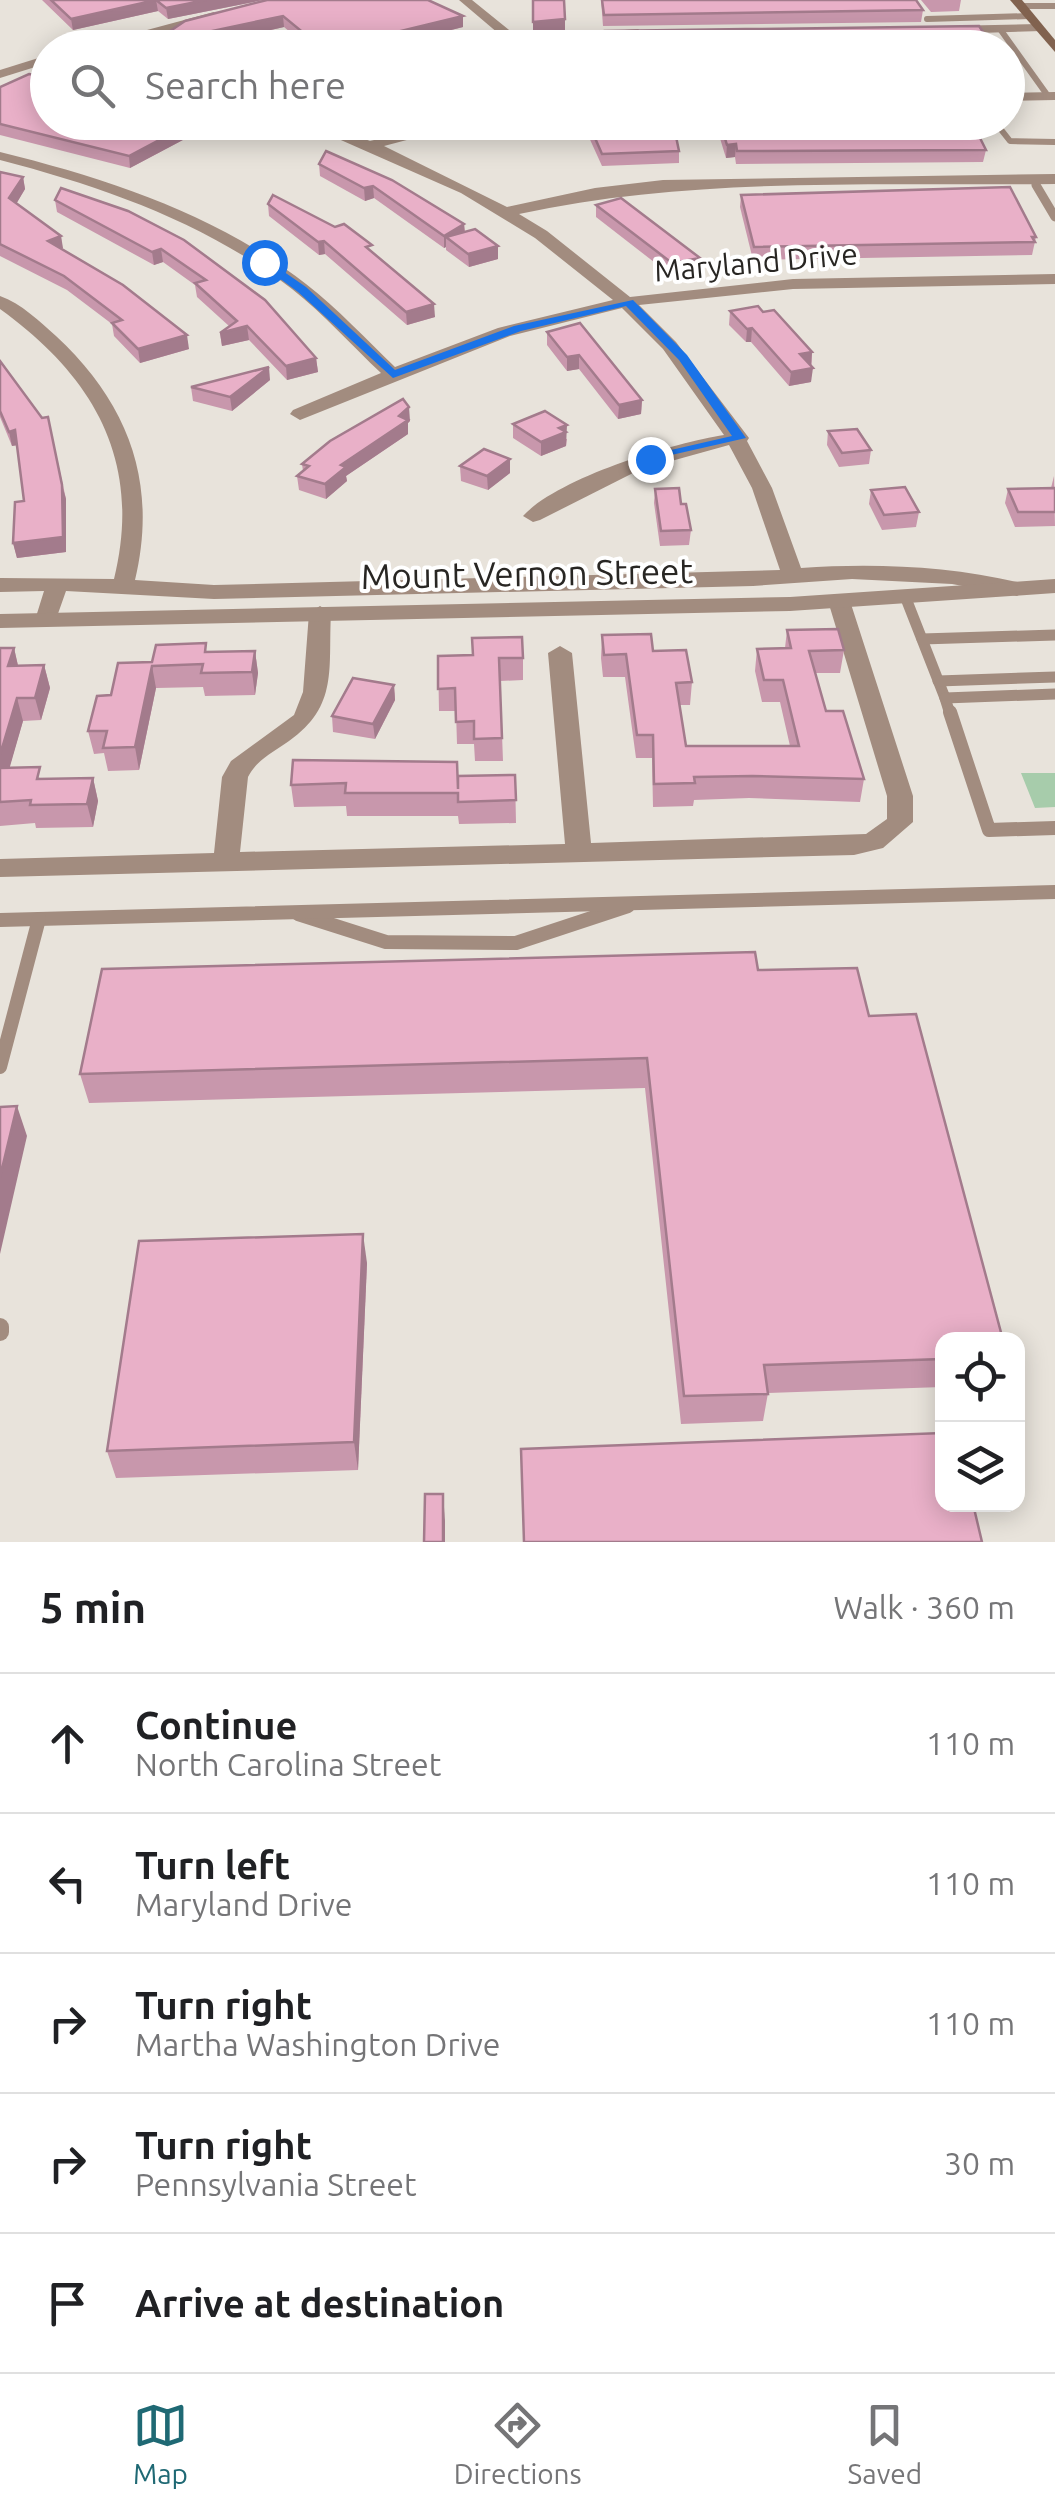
<!DOCTYPE html>
<meta charset="utf-8">
<style>
body{margin:0;font-family:Ubuntu,sans-serif;background:#f2f2f2;color:#202124}
.controls{position:absolute;right:30px;bottom:30px;display:grid;overflow:hidden;border-radius:20px;box-shadow:0 5px 25px #0003}
.controls button{width:90px;height:90px;display:grid;place-items:center;padding:0;border:0;border-bottom:2px solid #e0e0e0;background:#fff;color:#202124;font:50px sans-serif}
.stop{position:absolute;width:30px;height:30px;margin:-22px;border:8px solid #1a73e8;border-radius:50%;background:#fff}
.stop.end{background:#1a73e8;border-color:#fff;box-shadow:0 2px 10px #0008}
.list{margin:0;padding:0;list-style:none}
h2{display:flex;justify-content:space-between;align-items:center;height:130px;margin:0;padding:0 40px;font-size:42px}
h2 small{font-size:32px;font-weight:400;color:#757577}
.list li{display:grid;grid-template-columns:65px 1fr auto;gap:30px;align-items:center;box-sizing:border-box;height:140px;padding:0 40px;border-top:2px solid #e0e0e0}
.list b{display:block;font-size:38px;white-space:nowrap}
.list p{margin:0;font-size:32px;white-space:nowrap;color:#757577}
.list em{font-size:32px;font-style:normal;color:#757577}
.icon{flex:none;width:55px;height:55px;fill:none;stroke:currentColor;stroke-width:2;stroke-linecap:round;stroke-linejoin:round}
.map{position:relative;flex:none;width:1055px;height:1542px;overflow:hidden}
.search{position:absolute;background:#fff;box-shadow:0 5px 25px #0003;left:30px;right:30px;top:30px;height:110px;display:flex;align-items:center;gap:25px;box-sizing:border-box;padding:0 35px;border-radius:55px;color:#757577;font-size:38px}
.sheet{height:830px;background:#fff}
nav{display:flex;justify-content:space-around;align-items:center;box-sizing:border-box;height:140px;border-top:2px solid #e0e0e0;background:#fff;font-size:28px;color:#757577}
nav a{display:grid;justify-items:center;gap:5px}
nav .on{color:#1f6974}
.map>svg:first-child{display:block}
.green{fill:#a7ccab}
.lines{fill:none;stroke-linecap:round;stroke-linejoin:round}
.service-far4{stroke:#a28c7f;stroke-width:6}
.service-far3{stroke:#a28c7f;stroke-width:9}
.service-far2{stroke:#a28c7f;stroke-width:11}
.service-far1{stroke:#a28c7f;stroke-width:14}
.service{stroke:#a28c7f;stroke-width:18}
.minor{fill:#a28c7f;fill-rule:evenodd}
.tertiary{fill:#a28c7f;fill-rule:evenodd}
.secondary{fill:#81624f;fill-rule:evenodd}
.wall{fill:#c897ac}
.shaded-wall{fill:#a37b8c}
.building{fill:#e9b0c8;stroke:#a37b8c;stroke-width:2.5}
.route{fill:#1a73e8}
.labels{text-anchor:middle;stroke-width:8;stroke-linejoin:round;paint-order:stroke}
.far-street-label{font-size:30px;fill:#282623;stroke:#fff}
.street-label{font-size:35px;fill:#282623;stroke:#fff}
</style>
<div class="map">
<svg width="1055" height="1542" viewBox="0 0 1055 1542">
<rect width="100%" height="100%" fill="#e8e3db"/>
<!-- green -->
<polygon class="green" points="1055,773 1055,807 1035,808 1021,773"/>
<g class="lines">
<!-- service-far4 -->
<g class="service-far4">
<polyline points="1020,6 1055,6"/>
<polyline points="927,19 1029,16"/>
<polyline points="1000,29 1048,96"/>
<polyline points="995,122 1010,141 1055,142"/>
<polyline points="1032,179 1037,187"/>
</g>
<!-- service-far3 -->
<polyline class="service-far3" points="1036,185 1055,217"/>
<!-- service-far2 -->
<g class="service-far2">
<polyline points="905,596 945,698 1055,694"/>
<polyline points="922,639 1055,635"/>
<polyline points="938,681 1055,677"/>
<polyline points="945,698 950,714"/>
</g>
<!-- service-far1 -->
<g class="service-far1">
<polyline points="950,712 989,830 1055,828"/>
<polyline points="298,914 386,942 516,943 628,906"/>
<polyline points="0,920 1055,892"/>
<polyline points="0,1067 39,919"/>
</g>
<!-- service -->
<polyline class="service" points="0,1327 0,1332"/>
<!-- minor -->
<g class="minor">
<polygon points="459,0 472,0 519,38 638,29 644,33 638,37 501,48 439,48 505,39"/>
<polygon points="214,12 218,19 104,48 80,48"/>
<polygon points="1038,24 1042,31 948,34 942,30 948,26"/>
<polygon points="48,55 48,63 0,78 0,70"/>
<polygon points="1055,92 1055,100 1008,101 1008,93"/>
<path d="M300 122H321L370 141 448 122H475L384 146 507 207 595 188 663 180 1055 174V184C876 186 694 176 519 214L547 231 630 297 793 279 1055 274V284L793 289 639 305 676 342 749 438 747 441 772 488 801 568C875 563 952 566 1025 584L1028 589 1017 596 952 584 852 579 753 586 214 599 66 591 54 625H38L35 620 44 591 0 592V578L114 579C143 461 94 377 0 309V296C21 303 40 322 56 336 129 404 158 483 135 580L214 585 780 570 752 488 729 445 639 470 540 520 533 522 523 516C558 478 672 443 724 435L663 349 622 308 510 336 300 420 290 414 293 410 381 373C351 345 324 314 292 289 206 223 104 187 0 160V152C109 179 216 214 306 284 338 309 366 339 395 367L498 328 613 300 535 238 461 193Z"/>
<path d="M839 594 850 601 913 796V822L883 848 854 855 0 877V859L214 853 222 777 231 761 294 715 303 692 309 613 320 606 331 613C328 668 339 706 289 741 274 752 256 760 248 777L240 852 565 844 548 653 560 646 572 653 591 843 866 834 887 819V796L828 601Z"/>
</g>
<!-- tertiary -->
<polygon class="tertiary" points="1055,579 1055,593 790,611 0,628 0,614 790,597"/>
<!-- secondary -->
<polygon class="secondary" points="1010,0 1022,0 1055,40 1055,52"/>
</g>
<!-- wall -->
<g class="wall">
<polygon points="42,0 263,0 168,19 158,11 73,30"/>
<polygon points="267,0 463,27 380,48 309,48 284,27 189,48 152,48 151,44"/>
<polygon points="601,0 916,0 923,10 921,22 603,26"/>
<polygon points="921,0 961,0 959,11 931,12"/>
<polygon points="1008,67 1014,76 1012,87 1008,87"/>
<polygon points="0,87 48,122 213,122 213,124 130,168 0,135"/>
<polygon points="582,122 673,122 679,151 679,163 602,166"/>
<polygon points="715,122 972,122 986,150 983,162 736,164 735,157 726,158"/>
<polygon points="319,164 464,224 465,232 498,259 469,267 446,250 446,247 444,248 374,198 365,201 320,176"/>
<polygon points="0,172 23,177 25,189 16,204 61,236 62,249 189,349 140,363 114,336 112,324 67,290 0,256"/>
<polygon points="741,195 1036,237 1032,255 753,260 740,207"/>
<polygon points="55,200 128,211 316,358 318,372 287,380 249,340 222,346 220,333 229,326 197,297 195,285 163,262 154,265 57,212"/>
<polygon points="268,204 373,252 435,317 407,325 325,254 319,255 269,216"/>
<polygon points="596,205 699,271 672,276 596,217"/>
<polygon points="730,311 812,352 811,382 789,386 751,342 746,342 729,325"/>
<polygon points="547,332 642,400 641,414 618,419 579,369 567,371 547,345"/>
<polygon points="0,361 42,418 48,417 66,499 66,552 17,558 13,543 24,501 17,445 12,446 0,417"/>
<polygon points="270,380 232,411 193,401 191,387"/>
<polygon points="410,421 408,423 408,434 346,476 347,481 326,499 299,490 297,476 303,471 302,464"/>
<polygon points="513,424 567,439 566,446 541,456 513,438"/>
<polygon points="828,431 871,450 869,464 839,467 827,445"/>
<polygon points="460,466 510,473 488,490 461,481"/>
<polygon points="1054,476 1055,526 1015,527 1005,503 1008,489 1051,488"/>
<polygon points="655,489 681,504 691,530 689,545 660,546 654,503"/>
<polygon points="871,490 919,512 916,527 882,530 869,504"/>
<polygon points="787,630 844,650 840,673 815,673 826,711 864,779 860,802 749,798 694,800 693,806 653,807 652,758 636,758 625,677 603,677 601,658 602,635 653,651 692,682 690,705 680,705 686,746 790,746 780,702 762,702 755,671 757,649 785,648"/>
<polygon points="0,648 14,648 18,666 44,665 50,688 41,720 23,721 9,768 43,779 93,778 98,801 93,827 36,828 35,823 0,826"/>
<polygon points="255,651 258,673 255,695 205,696 203,687 156,688 139,770 108,771 104,753 94,754 88,731 111,695 152,662 208,652"/>
<polygon points="438,656 523,658 523,680 500,681 503,761 475,761 474,744 457,744 456,711 439,711"/>
<polygon points="394,685 395,700 375,739 333,732 332,716"/>
<polygon points="515,775 516,823 459,824 458,816 347,816 346,806 294,807 291,785"/>
<polygon points="758,970 942,1340 942,1387 768,1393 763,1421 681,1424 645,1088 89,1103 80,1074"/>
<polygon points="367,1263 358,1470 116,1478 107,1451"/>
</g>
<!-- shaded-wall -->
<g class="shaded-wall">
<polygon points="156,0 158,11 73,30 71,19"/>
<polygon points="206,0 263,0 168,19 166,8"/>
<polygon points="283,16 284,27 189,48 152,48 151,44"/>
<polygon points="463,16 463,27 380,48 318,48 317,44"/>
<polygon points="565,19 565,30 533,33 533,22"/>
<polygon points="193,122 213,122 213,124 130,168 129,156"/>
<polygon points="736,144 735,157 726,158 727,145"/>
<polygon points="23,177 25,189 12,211 9,198"/>
<polygon points="373,186 374,198 365,201 364,188"/>
<polygon points="464,224 465,236 446,237 446,247 444,248 444,236"/>
<polygon points="61,236 63,248 51,254 48,241"/>
<polygon points="324,241 325,254 319,255 318,242"/>
<polygon points="498,246 498,259 469,267 468,254"/>
<polygon points="161,249 163,262 154,265 152,252"/>
<polygon points="700,258 699,271 672,276 672,263"/>
<polygon points="434,304 435,317 407,325 406,312"/>
<polygon points="247,326 249,340 222,346 220,333"/>
<polygon points="752,328 751,342 746,342 747,329"/>
<polygon points="187,335 189,349 140,363 138,349"/>
<polygon points="812,352 811,366 800,354"/>
<polygon points="579,355 579,369 567,371 567,357"/>
<polygon points="316,358 318,372 287,380 286,366"/>
<polygon points="269,367 270,380 232,411 230,397"/>
<polygon points="813,368 811,382 789,386 791,372"/>
<polygon points="642,400 641,414 618,419 619,405"/>
<polygon points="409,407 410,421 408,423 408,434 346,476 347,481 326,499 325,484 341,465"/>
<polygon points="567,425 566,446 541,456 541,442 559,428"/>
<polygon points="15,430 18,445 12,446 9,432"/>
<polygon points="510,459 510,473 488,490 487,476"/>
<polygon points="62,485 66,499 66,552 17,558 13,543"/>
<polygon points="14,648 19,670 8,666"/>
<polygon points="255,651 258,673 255,695 252,672"/>
<polygon points="44,665 50,688 41,720 35,698"/>
<polygon points="152,666 156,688 139,770 135,747"/>
<polygon points="394,685 395,700 375,739 373,724"/>
<polygon points="17,698 23,721 3,791 0,782 0,755"/>
<polygon points="93,778 98,801 93,827 87,804"/>
<polygon points="17,1106 27,1136 0,1254 0,1177"/>
<polygon points="363,1234 367,1263 358,1470 354,1442"/>
<polygon points="443,1494 445,1521 445,1542 443,1542"/>
</g>
<!-- building -->
<g class="building">
<polygon points="51,0 156,0 71,19"/>
<polygon points="156,0 206,0 166,8"/>
<polygon points="267,0 428,0 463,16 372,38 317,44 283,16 151,44 185,21"/>
<polygon points="533,0 564,0 565,19 533,22"/>
<polygon points="602,0 916,0 923,10 604,15"/>
<polygon points="979,26 994,48 534,48 534,37 606,38 605,31"/>
<polygon points="29,74 48,77 48,122 193,122 129,156 0,124 0,87"/>
<polygon points="588,122 673,122 679,151 602,154"/>
<polygon points="720,122 972,122 986,150 737,151 736,144 727,145"/>
<polygon points="326,151 392,180 464,224 444,236 373,186 364,188 319,164"/>
<polygon points="0,172 23,177 9,198 61,236 48,241 123,285 187,335 138,349 112,323 122,320 64,276 0,244"/>
<polygon points="1010,187 1036,237 1032,237 1035,242 754,247 741,195"/>
<polygon points="61,188 128,211 184,240 265,300 316,358 286,366 247,326 220,333 237,321 195,283 206,280 161,249 152,252 55,200"/>
<polygon points="273,195 335,227 344,224 372,245 366,247 434,304 406,312 324,241 318,242 268,204"/>
<polygon points="621,198 700,258 672,263 596,205"/>
<polygon points="475,229 498,246 468,254 446,237"/>
<polygon points="758,306 763,312 774,310 812,352 800,354 813,368 791,372 752,328 747,329 730,311"/>
<polygon points="580,323 642,400 619,405 579,355 567,357 547,332"/>
<polygon points="0,361 42,418 48,417 62,485 63,537 13,543 15,502 24,501 15,430 9,432 0,411"/>
<polygon points="269,367 230,397 191,387"/>
<polygon points="403,399 409,407 399,416 408,420 341,465 346,467 325,484 297,476 309,466 302,464 330,441"/>
<polygon points="545,411 567,425 559,428 566,432 541,442 513,424"/>
<polygon points="857,429 871,450 842,453 828,431"/>
<polygon points="484,449 510,459 487,476 460,466"/>
<polygon points="905,487 919,512 884,515 871,490"/>
<polygon points="679,488 681,504 686,504 691,530 661,531 655,489"/>
<polygon points="1055,488 1055,512 1018,512 1008,489"/>
<polygon points="838,629 844,650 809,651 826,711 843,711 864,779 752,776 694,777 695,783 654,784 653,735 637,735 626,654 604,655 602,635 651,634 653,651 686,650 692,682 676,683 686,746 799,746 783,680 764,680 757,649 791,648 787,630"/>
<polygon points="522,637 523,658 499,658 502,738 474,739 474,721 456,722 455,688 438,689 438,656 473,655 472,638"/>
<polygon points="206,643 205,652 255,651 252,672 201,673 203,664 152,666 135,747 103,748 107,731 88,731 97,696 111,695 118,663 152,662 156,645"/>
<polygon points="0,648 14,648 8,666 44,665 35,698 17,698 0,755"/>
<polygon points="353,678 394,685 373,724 332,716"/>
<polygon points="293,760 457,762 458,789 458,776 515,775 516,800 458,802 458,793 345,793 346,783 291,785"/>
<polygon points="40,767 37,779 93,778 87,804 30,805 31,800 0,802 0,768"/>
<polygon points="755,952 758,970 857,968 869,1016 916,1014 1003,1340 942,1340 942,1359 764,1365 768,1394 684,1396 647,1058 80,1074 102,969"/>
<polygon points="17,1106 0,1177 0,1107"/>
<polygon points="363,1234 354,1442 107,1451 139,1241"/>
<polygon points="942,1433 942,1504 973,1504 982,1542 524,1542 521,1449"/>
<polygon points="425,1494 443,1494 443,1542 424,1542"/>
</g>
<!-- route -->
<polygon class="route" points="264,258 306,287 395,370 514,326 633,300 687,355 746,438 645,461 645,456 732,436 679,360 626,306 521,331 393,378 298,292 260,264"/>
<g class="labels">
<!-- far-street labels -->
<g class="far-street-label">
<text transform="translate(756 263) rotate(-5)" y="10">Maryland Drive</text>
</g>
<!-- street labels -->
<g class="street-label">
<text transform="translate(527 574) rotate(-1)" y="12">Mount Vernon Street</text>
</g>
</g>
</svg>
<div class="controls">
<button><svg class="icon" aria-label="locate" viewBox="0 0 24 24"><circle cx="12" cy="12" r="6"/><path d="M12 2v4M12 18v4M2 12h4M18 12h4"/></svg></button>
<button><svg class="icon" aria-label="layers" viewBox="0 0 24 24"><path d="M12 4l9 5-9 5-9-5zM3 14l9 5 9-5"/></svg></button>
</div>
<div class="stop" style="left:264px;top:262px"></div>
<div class="stop end" style="left:650px;top:459px"></div>
<div class="search"><svg class="icon" aria-label="search" viewBox="0 0 24 24"><circle cx="10" cy="10" r="6"/><path d="M15 15l6 6"/></svg>Search here</div>
</div>
<section class="sheet">
<h2>5 min<small>Walk · 360 m</small></h2>
<ul class="list">
<li><svg class="icon" aria-label="ahead" viewBox="0 0 24 24"><path d="M12 20V5M6 11l6-6 6 6"/></svg><div><b>Continue</b><p>North Carolina Street</p></div><em>110 m</em></li>
<li><svg class="icon" aria-label="left" viewBox="0 0 24 24"><path d="M17 20v-9H6M10 6l-5 5 5 5"/></svg><div><b>Turn left</b><p>Maryland Drive</p></div><em>110 m</em></li>
<li><svg class="icon" aria-label="right" viewBox="0 0 24 24"><path d="M7 20v-9h11M14 6l5 5-5 5"/></svg><div><b>Turn right</b><p>Martha Washington Drive</p></div><em>110 m</em></li>
<li><svg class="icon" aria-label="right" viewBox="0 0 24 24"><path d="M7 20v-9h11M14 6l5 5-5 5"/></svg><div><b>Turn right</b><p>Pennsylvania Street</p></div><em>30 m</em></li>
<li><svg class="icon" aria-label="arrive" viewBox="0 0 24 24"><path d="M6 21V4h12l-3 4 3 4H6"/></svg><div><b>Arrive at destination</b></div></li>
</ul>
</section>
<nav>
<a class="on"><svg class="icon" aria-label="map" viewBox="0 0 24 24"><path d="M3 6l6-2 6 2 6-2v14l-6 2-6-2-6 2zM9 4v14M15 6v14"/></svg>Map</a>
<a><svg class="icon" aria-label="directions" viewBox="0 0 24 24"><path d="M12 3l9 9-9 9-9-9zM9 14v-3h6M13 9l2 2-2 2"/></svg>Directions</a>
<a><svg class="icon" aria-label="saved" viewBox="0 0 24 24"><path d="M7 4h10v16l-5-4-5 4z"/></svg>Saved</a>
</nav>
